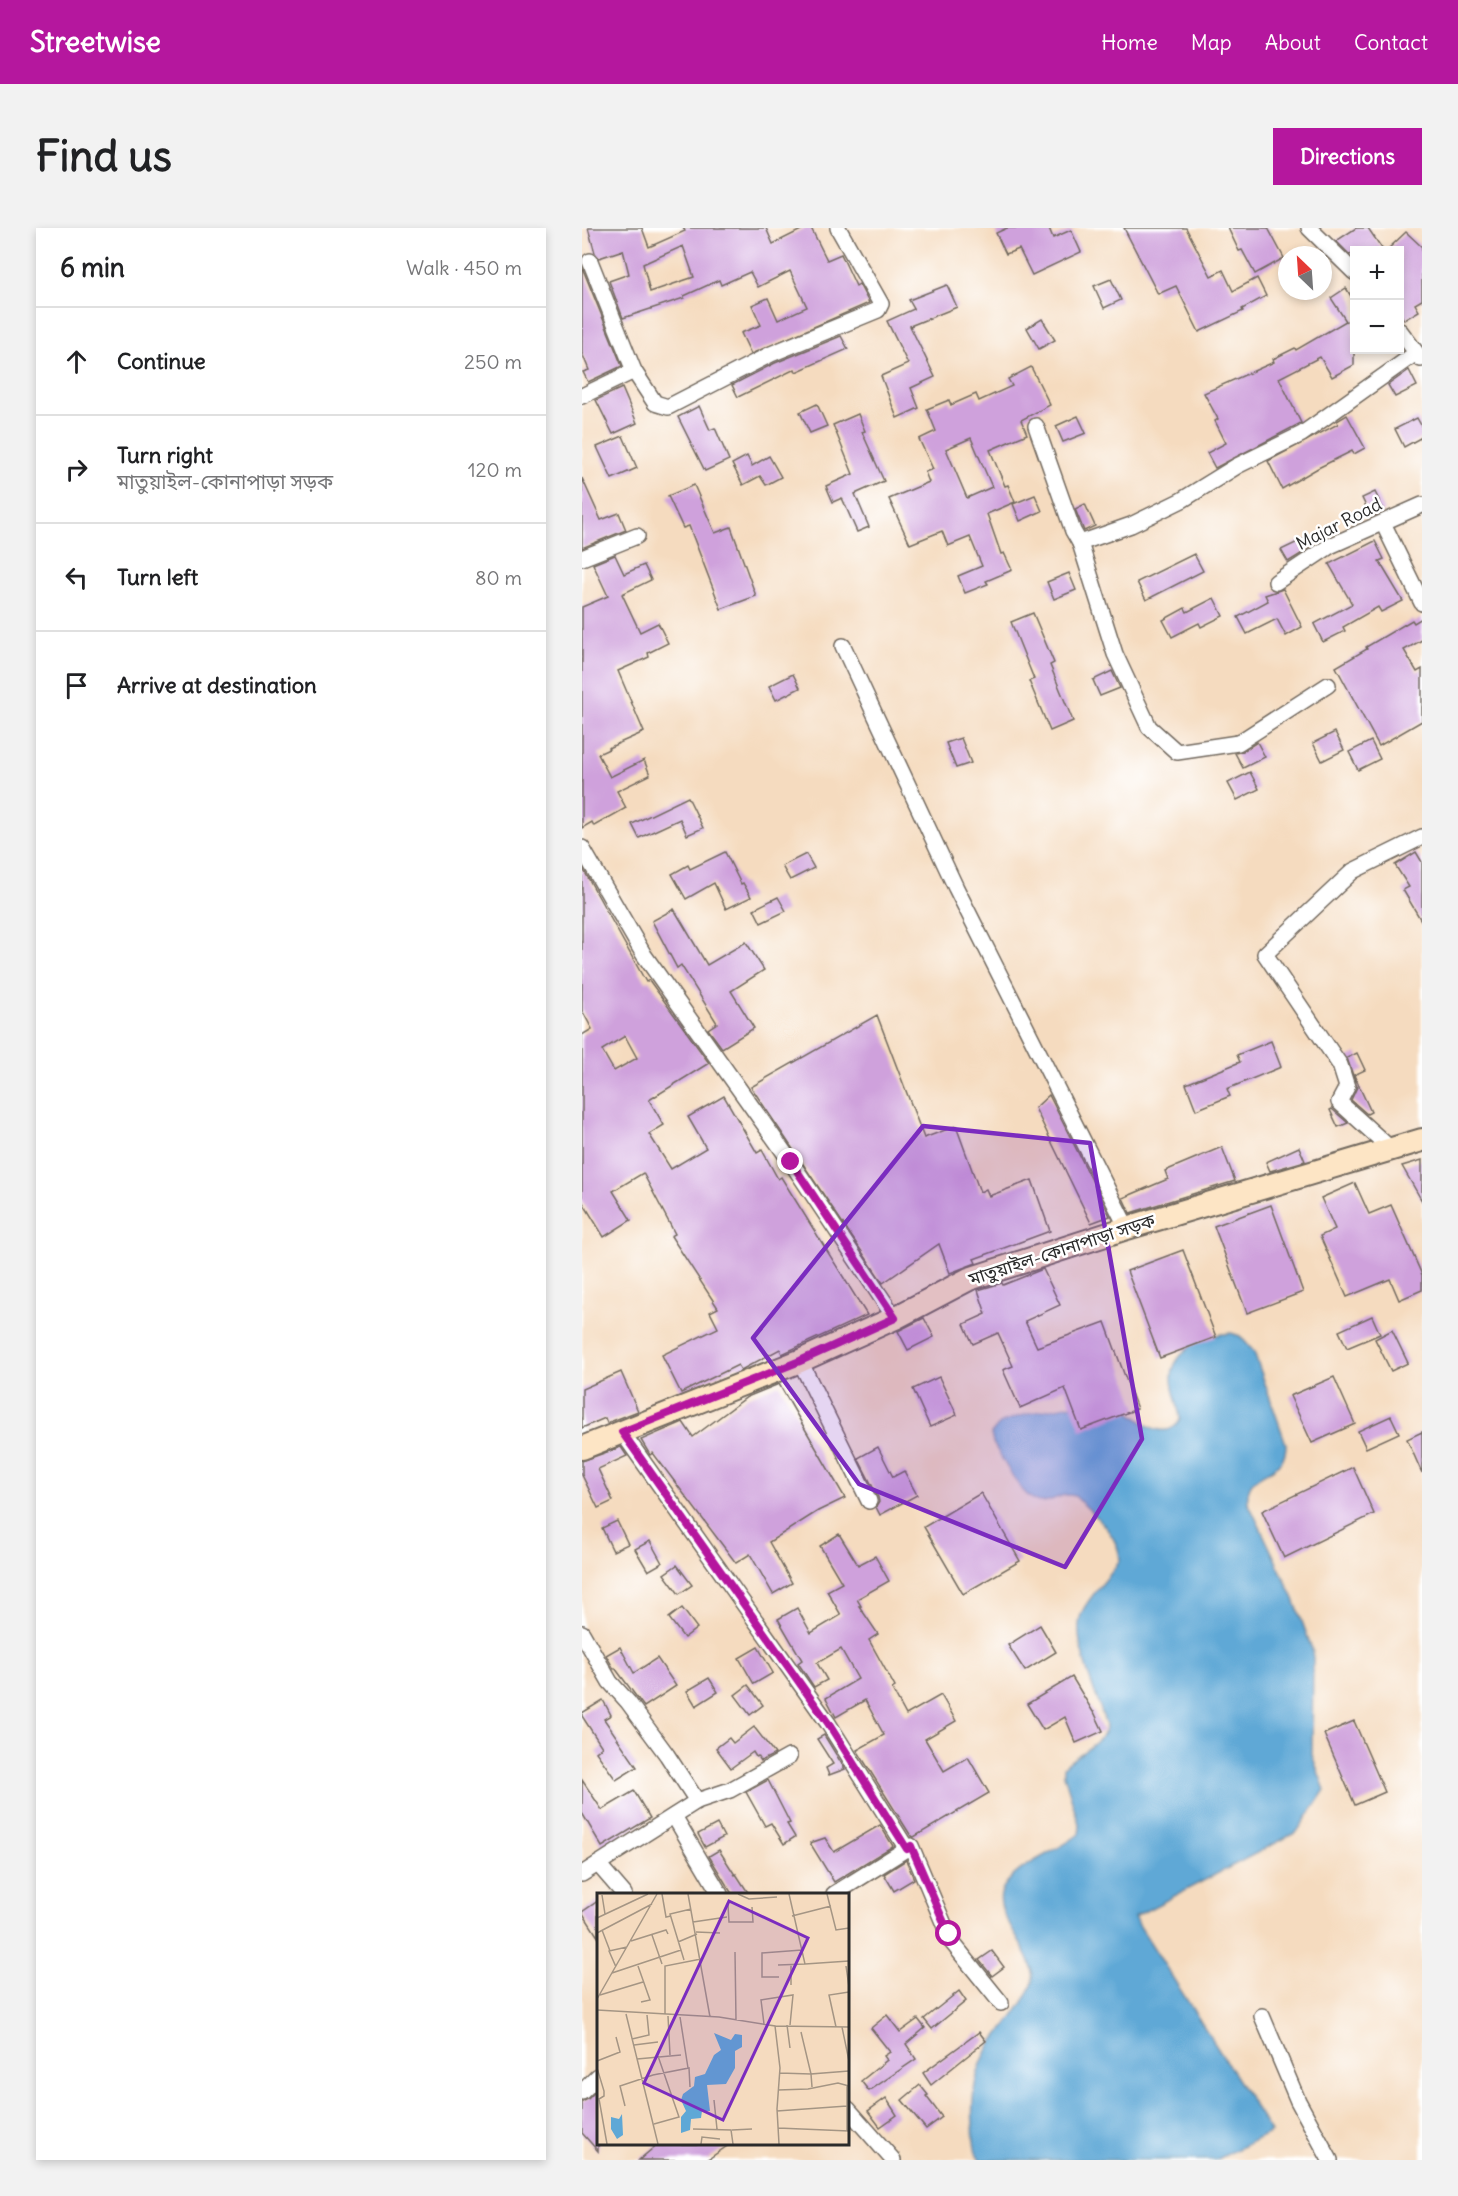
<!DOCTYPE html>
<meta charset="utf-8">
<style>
body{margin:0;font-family:Delius,"Noto Sans Bengali",sans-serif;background:#f2f2f2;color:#202124}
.controls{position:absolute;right:18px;top:18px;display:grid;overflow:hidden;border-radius:0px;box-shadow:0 3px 9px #0003}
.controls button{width:54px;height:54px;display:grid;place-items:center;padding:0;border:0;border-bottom:2px solid #e0e0e0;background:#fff;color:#202124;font:30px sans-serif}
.compass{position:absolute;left:696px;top:18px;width:54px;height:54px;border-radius:50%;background:#fff;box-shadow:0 3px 9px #0003;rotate:335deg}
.stop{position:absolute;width:18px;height:18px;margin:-14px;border:4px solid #b5179e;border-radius:50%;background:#fff}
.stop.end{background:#b5179e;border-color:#fff;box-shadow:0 2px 6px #0008}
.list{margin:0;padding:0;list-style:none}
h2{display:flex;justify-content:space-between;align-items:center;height:78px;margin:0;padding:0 24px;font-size:26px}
h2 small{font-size:20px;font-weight:400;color:#757577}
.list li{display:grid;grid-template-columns:39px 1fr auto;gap:18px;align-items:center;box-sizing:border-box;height:108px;padding:0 24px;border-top:2px solid #e0e0e0}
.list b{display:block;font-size:22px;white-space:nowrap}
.list p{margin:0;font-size:20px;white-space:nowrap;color:#757577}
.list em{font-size:20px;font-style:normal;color:#757577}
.icon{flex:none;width:33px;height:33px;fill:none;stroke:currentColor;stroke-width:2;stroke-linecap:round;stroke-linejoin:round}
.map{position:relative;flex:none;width:840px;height:1932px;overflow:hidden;border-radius:0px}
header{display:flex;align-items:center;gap:36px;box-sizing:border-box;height:84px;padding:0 30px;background:#b5179e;color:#fff}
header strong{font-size:28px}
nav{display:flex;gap:33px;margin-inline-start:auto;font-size:21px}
.intro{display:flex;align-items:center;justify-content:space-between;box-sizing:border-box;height:144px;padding:0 36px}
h1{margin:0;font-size:42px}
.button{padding:15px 27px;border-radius:0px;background:#b5179e;color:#fff;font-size:21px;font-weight:700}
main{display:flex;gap:36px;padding:0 36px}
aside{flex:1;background:#fff;border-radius:0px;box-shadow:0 3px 9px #0003}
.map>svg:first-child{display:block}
.water{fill:#5ea8d6;stroke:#446a80;stroke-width:1.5}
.building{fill:#cfa1dc;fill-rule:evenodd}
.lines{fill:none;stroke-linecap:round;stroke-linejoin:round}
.minor-casing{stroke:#72695f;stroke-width:18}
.secondary-casing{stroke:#72695f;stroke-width:26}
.minor{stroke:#fff;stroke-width:15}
.secondary{stroke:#fde5c5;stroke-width:22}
.route{stroke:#b5179e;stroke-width:8}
.marked{fill:#7b2cbf;fill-opacity:0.2;stroke:#7b2cbf;stroke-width:4.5;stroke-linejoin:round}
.labels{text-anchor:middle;stroke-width:5;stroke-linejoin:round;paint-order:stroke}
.street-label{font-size:18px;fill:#2b2b2b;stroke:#fff}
.inset-road{fill:none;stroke:#a49584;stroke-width:1.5}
.view{fill:#7b2cbf;fill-opacity:0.15;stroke:#7b2cbf;stroke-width:3}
.inset-edge{fill:none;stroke:#2b2b2b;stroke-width:3}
</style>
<header>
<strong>Streetwise</strong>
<nav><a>Home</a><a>Map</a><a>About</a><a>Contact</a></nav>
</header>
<div class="intro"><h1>Find us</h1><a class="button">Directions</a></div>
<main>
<aside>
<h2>6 min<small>Walk · 450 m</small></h2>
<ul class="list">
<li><svg class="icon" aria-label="ahead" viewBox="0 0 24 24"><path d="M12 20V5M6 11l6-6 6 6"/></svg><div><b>Continue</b></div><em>250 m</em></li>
<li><svg class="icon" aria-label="right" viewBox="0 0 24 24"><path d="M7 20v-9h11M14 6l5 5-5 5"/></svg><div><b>Turn right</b><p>মাতুয়াইল-কোনাপাড়া সড়ক</p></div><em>120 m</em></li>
<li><svg class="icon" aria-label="left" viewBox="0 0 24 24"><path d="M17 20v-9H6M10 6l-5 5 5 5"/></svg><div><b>Turn left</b></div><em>80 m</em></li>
<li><svg class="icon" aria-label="arrive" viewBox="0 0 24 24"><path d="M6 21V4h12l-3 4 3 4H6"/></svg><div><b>Arrive at destination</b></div></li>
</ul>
</aside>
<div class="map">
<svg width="840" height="1932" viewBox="0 0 840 1932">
<rect width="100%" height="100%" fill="#fff"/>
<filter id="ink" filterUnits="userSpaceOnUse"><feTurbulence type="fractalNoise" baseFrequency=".0167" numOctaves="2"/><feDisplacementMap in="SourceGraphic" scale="12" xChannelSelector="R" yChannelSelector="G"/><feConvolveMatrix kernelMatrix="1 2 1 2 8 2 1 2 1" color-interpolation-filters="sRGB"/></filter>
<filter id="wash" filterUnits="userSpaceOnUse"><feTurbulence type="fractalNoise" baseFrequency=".008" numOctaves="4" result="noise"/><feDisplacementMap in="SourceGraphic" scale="24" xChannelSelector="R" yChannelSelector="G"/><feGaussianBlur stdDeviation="1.35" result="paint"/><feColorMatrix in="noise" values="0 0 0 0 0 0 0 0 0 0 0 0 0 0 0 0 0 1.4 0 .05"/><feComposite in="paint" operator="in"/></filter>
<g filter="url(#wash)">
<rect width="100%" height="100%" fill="#f5dbbf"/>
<!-- water -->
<path class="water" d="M649 1105 658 1108 672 1124 704 1216C704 1252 662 1238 666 1274L712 1371 731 1424 730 1527 743 1562 715 1604 552 1689 689 1904 634 1932H398C391 1923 392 1908 391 1897 389 1869 393 1842 408 1818 415 1807 426 1797 433 1786 439 1777 448 1765 451 1754 456 1728 413 1690 419 1666 426 1639 477 1624 497 1606L498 1599 482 1547V1539C494 1525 519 1518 524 1499 517 1468 487 1412 500 1384 509 1365 528 1350 538 1332 537 1306 510 1285 493 1268 480 1264 474 1272 461 1274 442 1277 420 1229 411 1215L409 1206C412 1203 415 1198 418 1196 433 1186 498 1174 517 1175 525 1175 536 1179 544 1182 556 1188 565 1201 579 1202 587 1203 594 1199 598 1192 597 1178 590 1164 590 1150 589 1133 607 1117 621 1110 630 1107 640 1106 649 1105Z"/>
<g id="blocks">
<!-- building -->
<g class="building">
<path d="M6 0H60L67 19 103 3 101 0H184L191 16 223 0H229L245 32 259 26 274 58 277 56 287 75 169 126 159 105 179 97 170 77 186 70 196 92 225 79 208 43 176 59 168 44 139 57 137 52 102 68V70L41 90 27 53 47 46 41 22 17 30 13 25ZM101 18 112 49 68 64 61 36Z"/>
<polygon points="425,0 467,0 471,10 489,2 499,24 450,47 437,21 424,26 414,5"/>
<polygon points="542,0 604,0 629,48 641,42 651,63 675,50 684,68 660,81 661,83 617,104 594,58 576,66"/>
<polygon points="646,0 686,0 702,30 673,46 660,22 657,23"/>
<polygon points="774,0 786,0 801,22 772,22 768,27 754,13"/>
<polygon points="824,4 840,19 840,72 833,76 837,83 822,92 818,85 818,22 805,22"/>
<polygon points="0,39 40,138 6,154 1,144 7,142 0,125"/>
<polygon points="529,51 539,72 522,80 512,58"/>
<polygon points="365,57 375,79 328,98 353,149 329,160 337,180 315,190 299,148 326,136 305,93 332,81 327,72"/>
<polygon points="764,60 772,73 772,137 750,149 738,129 697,150 719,195 633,240 625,225 644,215 633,193 636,191 622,165 692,134 691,131 713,120 714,122 764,93 749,70"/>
<polygon points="460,91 473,112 457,121 445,100"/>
<polygon points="259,108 266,121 214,144 213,141 156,169 150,157 193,135"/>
<path d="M449 139 468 177 439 192 445 206 408 222 423 258 426 257 433 274 405 286 419 326 422 325 430 342 404 353 406 356 383 365 376 348 400 338 388 309 366 318 360 303 328 316 307 271 347 254 343 244 351 241 337 211 354 203 345 181 367 172 369 177 394 166 397 173 430 158 426 151ZM389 210 410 259 385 270 364 221Z"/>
<polygon points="827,142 835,158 813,169 806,157"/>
<polygon points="40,160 55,195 31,206 14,172"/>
<polygon points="235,176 245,198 228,205 218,184"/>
<polygon points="117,178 128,202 133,200 147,232 123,243 96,189"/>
<polygon points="276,186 283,203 280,204 302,253 273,266 287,299 275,304 260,270 251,274 244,258 271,246 251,197"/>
<polygon points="765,187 783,220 772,226 770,223 736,240 700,261 686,233 756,196 755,193"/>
<polygon points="496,188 504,205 481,214 474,198"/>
<polygon points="835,190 840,199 840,209 822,219 813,201"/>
<polygon points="41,208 55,240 30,251 15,219"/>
<polygon points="165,228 170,238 187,228 199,249 184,257 178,248 161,257 150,236"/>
<polygon points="0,250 19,292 37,285 44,302 0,320"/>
<polygon points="112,257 133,305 149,299 174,368 139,381 107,298 101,300 86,268"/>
<polygon points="793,264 802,283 789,289 780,270"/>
<polygon points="453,267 460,283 438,293 431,276"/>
<polygon points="503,276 513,298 502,303 493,281"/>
<polygon points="722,311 727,321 706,334 699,322"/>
<polygon points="793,313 802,331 797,333 821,373 799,384 796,379 761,399 763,403 741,414 732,396 770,376 747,336"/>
<polygon points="612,326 621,343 564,372 555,354"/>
<polygon points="33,327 42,346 62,337 69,352 40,366 58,404 76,395 86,415 66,425 67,429 36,443 62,504 26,520 27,521 16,526 28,549 62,532 68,547 35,563 44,580 12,598 10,594 0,600 0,379 26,368 11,336"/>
<polygon points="487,345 494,362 472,371 465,354"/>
<polygon points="701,361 720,399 704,408 695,391 665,406 656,389 686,373 683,367"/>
<polygon points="632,370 641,388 619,399 617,395 590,409 581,392 603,380 605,384"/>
<polygon points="451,385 472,435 468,437 491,493 468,503 447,453 452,451 429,394"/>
<polygon points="840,390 840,412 822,422 835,444 840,441 840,493 797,518 754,439 785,421 784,419 830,392 832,395"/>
<polygon points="530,443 538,460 518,468 511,452"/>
<polygon points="211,446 218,460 194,472 187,458"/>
<polygon points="753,504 762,522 740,533 731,515"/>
<polygon points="379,510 389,535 374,540 364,515"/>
<polygon points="789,513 798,531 776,542 767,524"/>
<polygon points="675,514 683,529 661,540 653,525 661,523"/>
<polygon points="668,544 677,561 655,572 646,555"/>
<polygon points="106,569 121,600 105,607 98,591 57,610 50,596"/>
<polygon points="143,624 159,656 161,655 169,669 144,681 132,655 104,671 90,646 106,637 108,641"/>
<polygon points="834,624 840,634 840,694 821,662 827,659 813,637"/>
<polygon points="224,626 232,640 208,652 200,638"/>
<path d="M0 639 64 754 67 752 127 835 67 872 82 897 67 906 89 941 124 920 106 889 142 868 175 925 180 922 196 951 199 949 285 1087 200 1126 198 1121 159 1142 156 1137 99 1165 80 1127 136 1100 128 1084 136 1080 89 1008 93 1006 61 945 31 963 49 992 22 1009 0 973V807L10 801 0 782ZM43 808 55 830 32 843 20 822Z"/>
<polygon points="196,669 204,683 179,695 172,681"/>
<polygon points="92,681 125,737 164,714 182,742 149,763 172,800 140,820 126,801 135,795 99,737 95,740 70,693"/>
<polygon points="295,787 342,910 374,898 398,964 404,961 407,968 450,952 468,1003 392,1031 394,1035 368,1045 357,1016 301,1055 169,859"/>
<polygon points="689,813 699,839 645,861 648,868 614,882 604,856 658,834 655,827"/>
<polygon points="775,825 783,842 772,847 789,884 785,886 769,872 775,859 765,830"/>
<polygon points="467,867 528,988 509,995 453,880"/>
<polygon points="750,881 766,895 756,899 748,882"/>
<polygon points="640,919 653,953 548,985 541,970 586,951 583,943"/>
<polygon points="717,919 723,933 688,943 684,934"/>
<polygon points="840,932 840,973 820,938"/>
<polygon points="773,955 787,986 809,977 840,1047 840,1062 817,1072 808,1051 765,1069 738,1008 753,1001 739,970"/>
<polygon points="689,977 721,1064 665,1085 632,998"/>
<polygon points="601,1022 634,1109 578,1130 545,1043"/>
<polygon points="461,1041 478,1077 443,1093 455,1119 523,1094 555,1181 499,1202 483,1160 438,1180 421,1142 431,1138 416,1105 391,1116 382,1096 404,1086 396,1062 420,1055 421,1057"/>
<polygon points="790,1088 798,1106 765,1120 757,1103"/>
<polygon points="342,1090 352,1109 326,1122 316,1103"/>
<polygon points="810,1102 826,1135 809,1143 793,1111"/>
<polygon points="39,1144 56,1183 25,1195 23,1190 0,1200 0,1161"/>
<polygon points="357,1149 375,1187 348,1199 331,1161"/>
<polygon points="752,1149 773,1196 730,1215 708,1168"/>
<polygon points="197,1156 263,1270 236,1283 187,1314 210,1355 191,1366 168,1326 154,1335 71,1225 68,1227 59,1212 101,1194 111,1209 165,1169"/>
<polygon points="809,1188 817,1205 784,1220 776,1203"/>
<polygon points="840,1204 840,1245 825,1211"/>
<polygon points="39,1219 45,1228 16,1241 31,1273 16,1280 0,1247 0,1233"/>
<polygon points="296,1219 311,1249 322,1243 335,1267 298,1287 294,1279 297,1274 296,1269 276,1230"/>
<polygon points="771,1239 792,1286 702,1330 680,1283"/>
<polygon points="399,1265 438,1333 381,1366 342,1299"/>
<polygon points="35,1293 46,1316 31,1323 20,1300"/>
<polygon points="257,1306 276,1337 293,1328 307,1353 275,1371 279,1378 277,1378 296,1406 287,1412 313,1459 310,1461 324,1487 359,1467 374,1493 343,1511 362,1543 386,1529 407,1565 332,1609 329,1608 275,1522 302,1507 283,1472 254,1489 244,1470 276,1451 259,1421 235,1435 245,1452 232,1459 216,1435 220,1432 196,1391 215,1380 229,1405 259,1387 245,1363 260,1355 238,1318"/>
<polygon points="68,1313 80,1335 66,1343 53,1321"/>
<polygon points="95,1337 110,1357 97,1366 82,1346"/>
<polygon points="100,1380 115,1400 102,1410 87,1390"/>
<polygon points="458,1397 474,1424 443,1443 426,1417"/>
<polygon points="38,1419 52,1445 75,1430 94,1458 62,1479 33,1440 32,1441 24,1427"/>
<polygon points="176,1419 191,1445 172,1456 157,1430"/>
<polygon points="490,1449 511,1484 512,1484 521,1503 494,1515 483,1489 461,1502 445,1476"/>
<polygon points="127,1450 136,1464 114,1478 105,1463"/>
<polygon points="166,1457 181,1477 168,1487 153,1467"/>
<polygon points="21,1472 29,1487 22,1491 55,1539 34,1552 14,1524 20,1519 0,1488 0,1485"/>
<polygon points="772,1493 803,1564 773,1577 742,1506"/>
<polygon points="172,1499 193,1526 179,1533 176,1528 174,1529 171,1524 149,1540 134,1520 147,1510 151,1515"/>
<polygon points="242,1507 263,1541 247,1547 244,1540 251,1536 235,1511"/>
<polygon points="0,1552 20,1582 52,1563 68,1590 20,1619 0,1585"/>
<polygon points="186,1552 208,1595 205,1596 213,1609 202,1616 189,1595 183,1598 164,1564"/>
<polygon points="135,1596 142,1609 123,1619 116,1606"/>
<polygon points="298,1597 311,1618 252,1654 228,1615 243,1610 252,1624"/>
<polygon points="137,1622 153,1647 154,1646 167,1666 150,1666 127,1628"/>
<polygon points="324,1632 332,1651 312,1663 302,1646"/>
<polygon points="16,1673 16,1709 0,1684"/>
<polygon points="410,1723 422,1739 410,1748 397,1732"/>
<polygon points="377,1763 384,1773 350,1801 342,1791"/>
<polygon points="305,1787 318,1804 336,1791 343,1800 324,1816 334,1831 287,1863 279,1853 305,1832 302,1828 308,1824 289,1800"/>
<polygon points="397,1804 404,1813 349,1857 341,1845"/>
<polygon points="338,1857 346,1867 344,1868 360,1889 344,1901 320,1872"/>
<polygon points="16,1861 16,1923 0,1905 0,1874 6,1871"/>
<polygon points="304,1870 315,1887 298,1899 286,1883"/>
<polygon points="76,1916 148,1916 125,1932 57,1932"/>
</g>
</g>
</g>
<g filter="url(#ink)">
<use href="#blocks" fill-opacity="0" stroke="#72695f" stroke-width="1.5"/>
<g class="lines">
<defs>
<g id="minor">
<polyline points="727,0 772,44"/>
<polyline points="8,33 52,143 73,175 86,179 189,126 296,82 299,76 256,0"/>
<polyline points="818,103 839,131"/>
<polyline points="0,168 52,143"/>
<polyline points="454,198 491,303 498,315"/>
<polyline points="801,295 840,375"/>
<polyline points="0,330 55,308"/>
<polyline points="694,354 748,318 840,277"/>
<polyline points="261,418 374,660 545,1000"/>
<polyline points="746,457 656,515 595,524 567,499 533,426 498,315 549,297 600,272 655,238 720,206 834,125"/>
<polyline points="0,620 62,727 209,934 313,1090"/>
<polyline points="809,921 757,874 765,859 758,837 683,726 771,643 840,609"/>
<polyline points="218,1133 287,1273"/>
<polyline points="40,1204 246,1495 325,1621"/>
<polyline points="0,1405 28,1454 46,1474 85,1527 115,1573"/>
<polyline points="92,1588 138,1666"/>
<polyline points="16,1636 42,1666"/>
<polyline points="0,1646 115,1573 148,1562 207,1529"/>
<polyline points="252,1666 329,1618 369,1713 419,1775"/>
<polyline points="680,1788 716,1873 748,1932"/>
<polyline points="0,1864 16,1848"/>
<polyline points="266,1881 311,1932"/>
</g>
<polyline id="secondary" points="0,1220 218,1133 313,1090 387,1051 545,1000 840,912"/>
</defs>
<!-- minor casing -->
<use href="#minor" class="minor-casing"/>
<!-- secondary casing -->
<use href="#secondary" class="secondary-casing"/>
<!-- minor -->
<use href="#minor" class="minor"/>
<!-- secondary -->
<use href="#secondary" class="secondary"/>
</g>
</g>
<g class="lines" filter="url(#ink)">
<!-- route -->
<polyline class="route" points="209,934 313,1090 218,1133 40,1204 246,1495 325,1621 329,1618 367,1706"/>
</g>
<!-- marked area -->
<path class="marked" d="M341 898 508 915 560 1211 483 1339 277 1256 171 1110Z"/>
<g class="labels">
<!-- street labels -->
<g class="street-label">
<text transform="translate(757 296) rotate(-27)" y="6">Majar Road</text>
<text transform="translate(480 1022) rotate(-18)" y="6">মাতুয়াইল-কোনাপাড়া সড়ক</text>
</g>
</g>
<!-- overview -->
<g transform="translate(15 1665)">
<rect width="252" height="252" fill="#f5dbbf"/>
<path d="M117 140 134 147 138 141 145 142V154L138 158V175L129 191 110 192 113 218H105L104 225 94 226 93 237 84 240V224L89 218 84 207 86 201 97 193 98 184 108 181 117 162 124 157ZM25 221 26 242 20 246 14 236V224L22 226Z" fill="#5ea8d6"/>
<path class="inset-road" d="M65 1 69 24 74 23M91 1 113 124M141 1 152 6 180 4M230 1 239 37 252 35M5 2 8 21M131 12 132 29H156L155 14M195 23 234 13M0 25 51 1M96 29 130 24M5 37 13 58M99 39 123 40M0 40 55 11M55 42 65 71M34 48 69 37 71 41M81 49 100 41M138 59 139 127M87 67 73 21 94 16M208 71 252 68M181 72 208 71 192 1M194 72V92M41 73 53 107 44 109M249 73 252 94M19 74 12 58 30 54M15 80 84 57M182 84H165V60L205 57M3 102 46 89M0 106 60 1M0 117 122 124 178 133 183 175 180 216 182 251M29 121 61 251M68 121V73L104 66M71 123 73 162M83 124 91 175M167 131 164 107 196 102 193 132M190 132 193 155M178 133 252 134M239 134 232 102 252 99M245 134 252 168M35 146 52 142 50 122M37 152 61 149M40 166 84 162M0 168 23 159 19 144M0 175 7 198V203L2 206 10 251M182 180 214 181 204 139M215 194 214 181 252 178M181 197 211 196 241 190 252 193M117 207 120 236M28 213 23 193 56 182 92 175 93 194M180 218 250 213M57 231 82 224 61 163M181 235 252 238M96 236 134 237 136 251M135 237 155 236M250 238V193M104 251 105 244 123 246"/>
<path class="view" d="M132 8 211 45 126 227 47 190Z"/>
<rect width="252" height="252" class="inset-edge"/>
</g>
</svg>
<div class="controls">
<button>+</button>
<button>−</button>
</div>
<svg class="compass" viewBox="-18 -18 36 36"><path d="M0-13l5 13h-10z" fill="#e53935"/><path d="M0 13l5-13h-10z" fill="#757577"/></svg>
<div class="stop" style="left:367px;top:1706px"></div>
<div class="stop end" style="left:209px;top:934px"></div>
</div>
</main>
